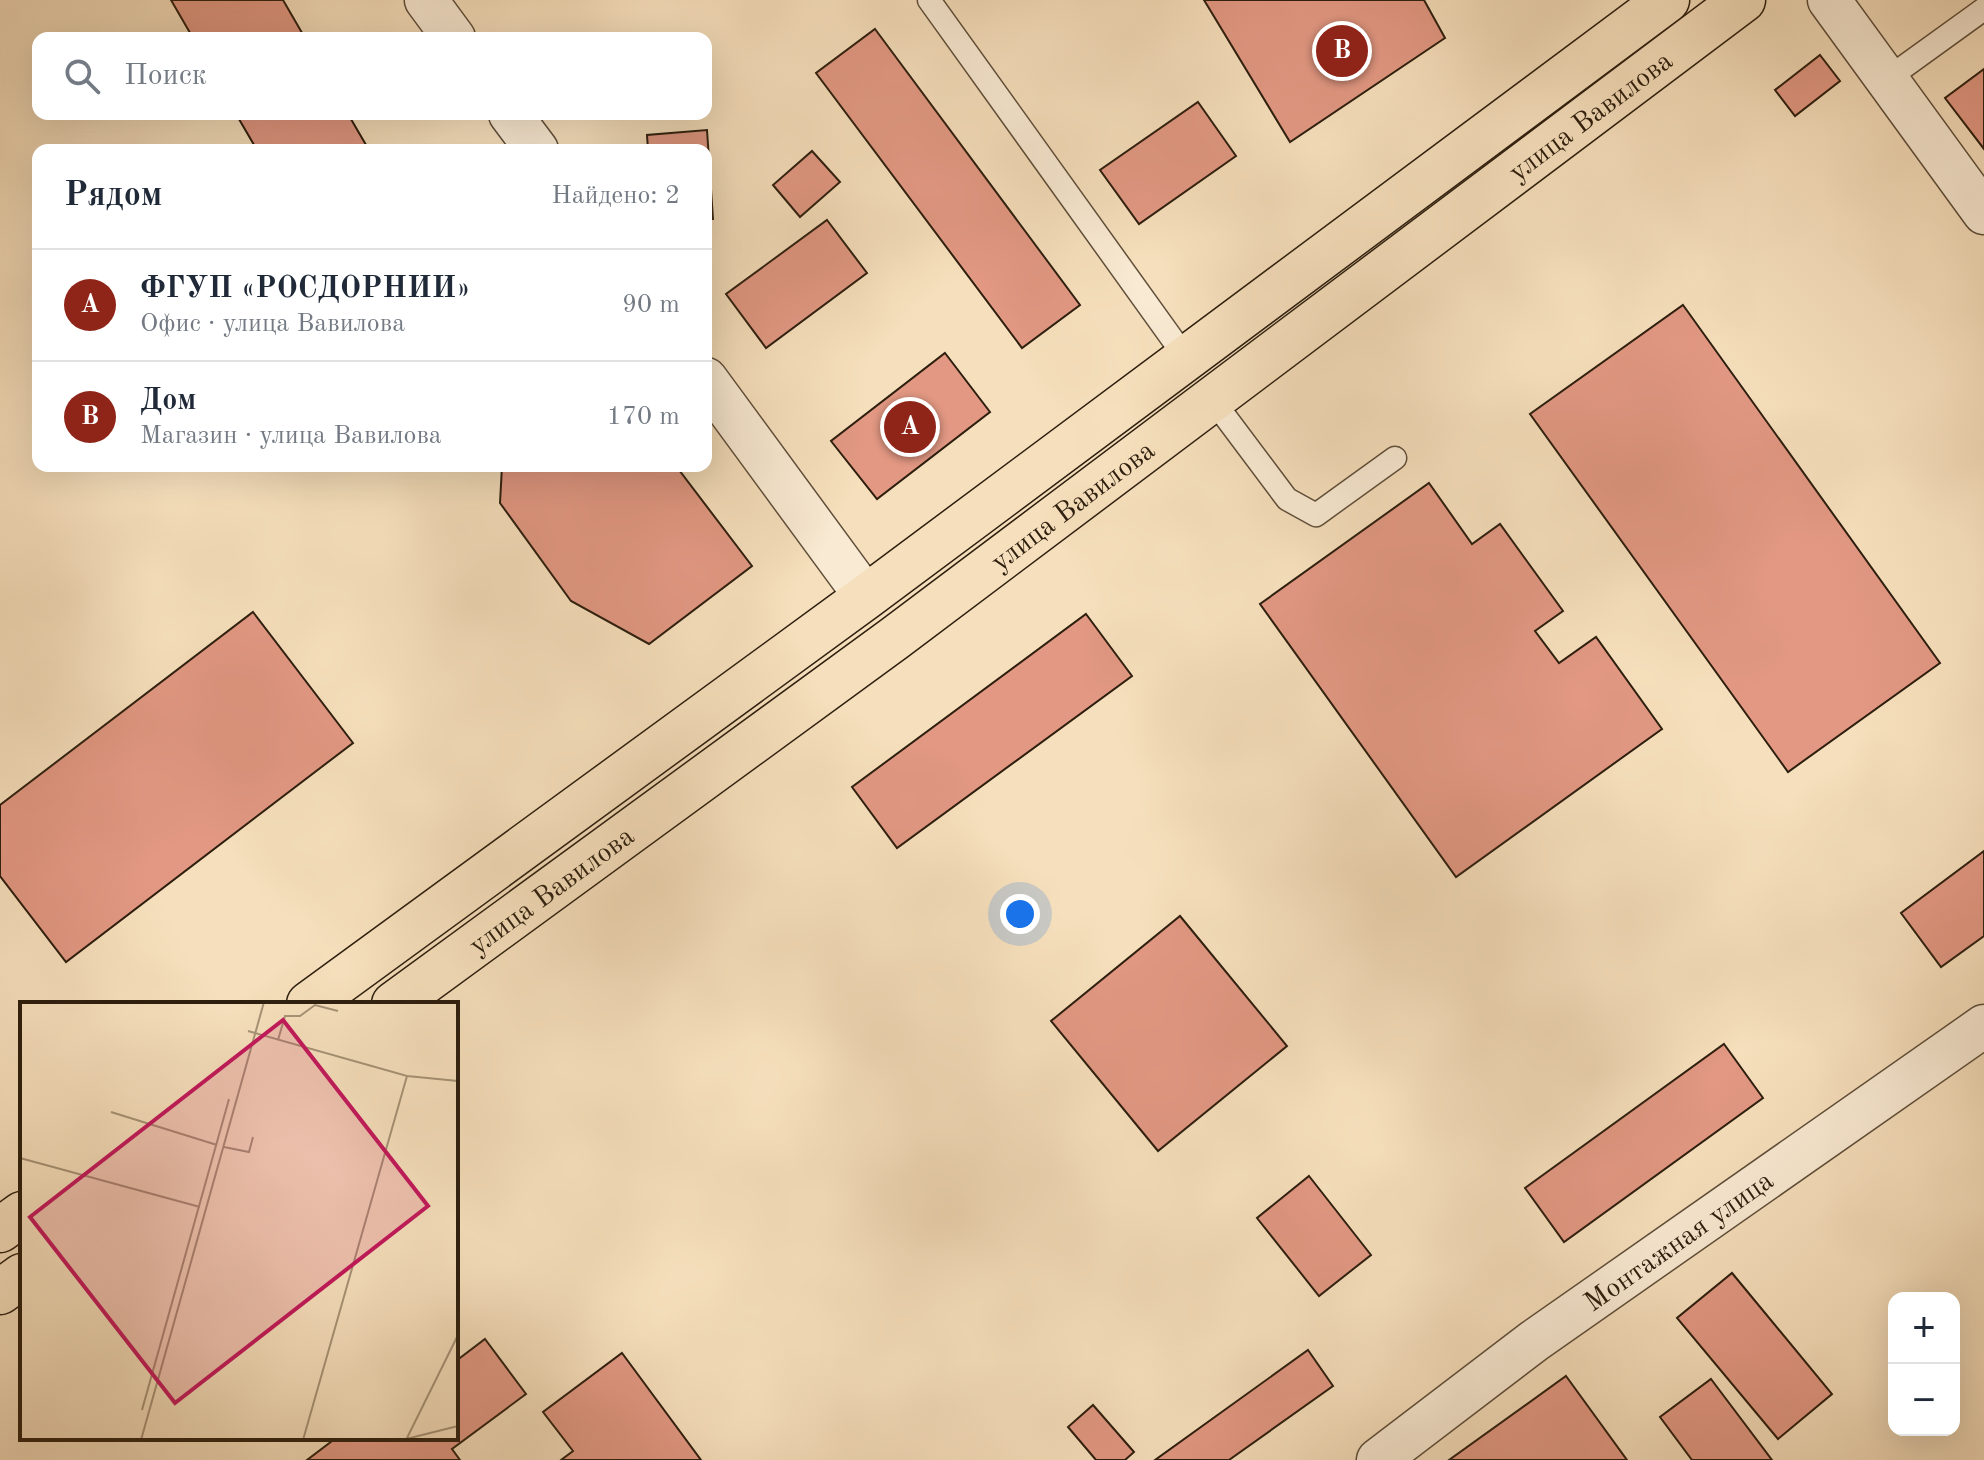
<!DOCTYPE html>
<html lang="ru">
<meta charset="utf-8">
<style>
body{margin:0;font-family:"Old Standard TT",serif;background:#f2f2f3;color:#1f2937}
.controls{position:absolute;right:24px;bottom:24px;display:grid;overflow:hidden;border-radius:16px;box-shadow:0 8px 32px #0002}
.controls button{width:72px;height:72px;display:grid;place-items:center;padding:0;border:0;border-bottom:2px solid #e0e1e3;background:#fff;color:#1f2937;font:40px sans-serif}
.you{position:absolute;left:1020px;top:914px;width:28px;height:28px;margin:-20px;border:6px solid #fff;border-radius:50%;background:#1a73e8;box-shadow:0 0 0 12px #1a73e833}
.badge{display:grid;place-items:center;width:52px;height:52px;border-radius:50%;background:#8f2418;color:#fff;font-size:26px;font-weight:700}
.pin{position:absolute;translate:-50% -50%;border:4px solid #fff;box-shadow:0 2px 8px #0006}
.list{margin:0;padding:0;list-style:none}
h2{display:flex;justify-content:space-between;align-items:center;height:104px;margin:0;padding:0 32px;font-size:34px}
h2 small{font-size:26px;font-weight:400;color:#747a83}
.list li{display:grid;grid-template-columns:52px 1fr auto;gap:24px;align-items:center;box-sizing:border-box;height:112px;padding:0 32px;border-top:2px solid #e0e1e3}
.list b{display:block;font-size:30px;white-space:nowrap}
.list p{margin:0;font-size:26px;white-space:nowrap;color:#747a83}
.list em{font-size:26px;font-style:normal;color:#747a83}
.icon{flex:none;width:44px;height:44px;fill:none;stroke:currentColor;stroke-width:2;stroke-linecap:round;stroke-linejoin:round}
.map{position:relative;flex:none;width:1984px;height:1460px;overflow:hidden}
.search{position:absolute;background:#fff;box-shadow:0 8px 32px #0002;left:32px;top:32px;width:680px;height:88px;display:flex;align-items:center;gap:20px;box-sizing:border-box;padding:0 28px;border-radius:16px;color:#747a83;font-size:30px}
.panel{position:absolute;background:#fff;box-shadow:0 8px 32px #0002;left:32px;top:144px;width:680px;height:328px;border-radius:16px}
.map>svg:first-child{display:block}
.building{fill:#e29883;stroke:#2d1e0e;stroke-width:2}
.lines{fill:none;stroke-linecap:round;stroke-linejoin:round}
.service-casing{stroke:#5f4e3a;stroke-width:25}
.minor-casing{stroke:#5f4e3a;stroke-width:45}
.primary-casing{stroke:#2d1e0e;stroke-width:47}
.service{stroke:#f9ead3;stroke-width:22}
.minor{stroke:#f9ead3;stroke-width:42}
.primary{stroke:#f6dfbc;stroke-width:44}
.labels{text-anchor:middle;stroke-width:7;stroke-linejoin:round;paint-order:stroke}
.street-label{font-size:28px;fill:#2d1e0e;stroke:#f9ead3}
.inset-road{fill:none;stroke:#a69276;stroke-width:2}
.view{fill:#c2185b;fill-opacity:0.15;stroke:#c2185b;stroke-width:4}
.inset-edge{fill:none;stroke:#2d1e0e;stroke-width:4}
</style>
<div class="map">
<svg width="1984" height="1460" viewBox="0 0 1984 1460">
<rect width="100%" height="100%" fill="#f6dfbc"/>
<filter id="stains"><feTurbulence type="fractalNoise" baseFrequency=".0025" numOctaves="4"/><feColorMatrix values="0 0 0 0 .2 0 0 0 0 .09 0 0 0 0 .02 0 0 0 .5 -.17"/></filter>
<radialGradient id="worn" r=".72"><stop offset=".6" stop-color="#630" stop-opacity="0"/><stop offset="1" stop-color="#630" stop-opacity=".3"/></radialGradient>
<!-- building -->
<g class="building">
<polygon points="171,0 283,0 305,38 193,38"/>
<polygon points="1204,0 1424,0 1445,38 1290,142"/>
<polygon points="875,29 1080,305 1022,348 816,73"/>
<polygon points="1820,55 1840,81 1795,116 1775,90"/>
<polygon points="1984,69 1984,149 1945,98"/>
<polygon points="1198,102 1236,156 1139,224 1100,170"/>
<polygon points="236,114 348,114 369,150 257,150"/>
<polygon points="707,130 713,219 706,219 706,150 648,150 647,135"/>
<polygon points="812,151 840,182 800,217 773,185"/>
<polygon points="827,220 867,273 766,348 726,294"/>
<polygon points="1683,305 1940,663 1788,772 1530,414"/>
<polygon points="945,353 990,412 877,499 831,441"/>
<polygon points="502,466 676,466 752,566 649,644 571,601 500,503"/>
<polygon points="1429,483 1472,544 1500,524 1563,611 1535,631 1559,663 1596,637 1662,729 1456,877 1260,604"/>
<polygon points="253,612 353,743 66,962 0,876 0,805"/>
<polygon points="1086,614 1132,676 897,848 852,787"/>
<polygon points="1984,851 1984,936 1941,967 1901,913"/>
<polygon points="1180,916 1287,1046 1158,1151 1051,1021"/>
<polygon points="1724,1044 1763,1098 1564,1242 1525,1188"/>
<polygon points="1309,1176 1371,1255 1319,1296 1257,1218"/>
<polygon points="1732,1273 1832,1394 1778,1439 1677,1318"/>
<polygon points="485,1339 526,1394 452,1449 460,1460 307,1460 336,1438 456,1438 456,1361"/>
<polygon points="1308,1350 1333,1386 1229,1460 1155,1460"/>
<polygon points="622,1353 701,1460 561,1460 573,1451 543,1412"/>
<polygon points="1566,1376 1627,1460 1449,1460"/>
<polygon points="1711,1379 1772,1460 1692,1460 1660,1417"/>
<polygon points="1093,1405 1134,1452 1125,1460 1096,1460 1068,1427"/>
</g>
<g class="lines">
<defs>
<g id="service">
<polyline points="929,0 1186,358"/>
<polyline points="1887,79 1984,9"/>
<polyline points="1212,399 1287,499 1316,515 1395,458"/>
</g>
<g id="minor">
<polyline points="426,0 454,38"/>
<polyline points="1829,0 1984,213"/>
<polyline points="510,114 537,150"/>
<polyline points="706,379 866,597"/>
<path id="s1" d="M1378 1460 1534 1341 1984 1026"/>
</g>
<g id="primary">
<polyline points="309,1004 866,597 1667,0"/>
<path id="s2" d="M394 1004 895 638 1743 0"/>
<polyline points="0,1230 22,1214"/>
<polyline points="0,1292 22,1276"/>
</g>
</defs>
<!-- service casing -->
<use href="#service" class="service-casing"/>
<!-- minor casing -->
<use href="#minor" class="minor-casing"/>
<!-- primary casing -->
<use href="#primary" class="primary-casing"/>
<!-- service -->
<use href="#service" class="service"/>
<!-- minor -->
<use href="#minor" class="minor"/>
<!-- primary -->
<use href="#primary" class="primary"/>
</g>
<g class="labels">
<!-- street labels -->
<g class="street-label">
<text dy="10" stroke="none"><textPath href="#s2" startOffset="1490">улица Вавилова</textPath></text>
<text dy="10" stroke="none"><textPath href="#s2" startOffset="842">улица Вавилова</textPath></text>
<text dy="10" stroke="none"><textPath href="#s2" startOffset="194">улица Вавилова</textPath></text>
<text dy="10" stroke="none"><textPath href="#s1" startOffset="372">Монтажная улица</textPath></text>
</g>
</g>
<!-- overview -->
<g transform="translate(20 1002)">
<rect width="438" height="438" fill="#f6dfbc"/>
<path class="inset-road" d="M228 29 387 74 438 79M258 38 265 14H280L295 3 318 9M91 110 197 143M204 145 229 150 233 135M0 156 180 205M122 408 209 97M386 437 438 424M121 438 244 0M283 438 387 74M386 438 438 333"/>
<path class="view" d="M263 18 408 204 155 401 10 215Z"/>
<rect width="438" height="438" class="inset-edge"/>
</g>
<rect width="100%" height="100%" filter="url(#stains)"/>
<rect width="100%" height="100%" fill="url(#worn)"/>
</svg>
<div class="controls">
<button>+</button>
<button>−</button>
</div>
<div class="you"></div>
<div class="pin badge" style="left:910px;top:427px">A</div>
<div class="pin badge" style="left:1342px;top:51px">B</div>
<div class="search"><svg class="icon" aria-label="search" viewBox="0 0 24 24"><circle cx="10" cy="10" r="6"/><path d="M15 15l6 6"/></svg>Поиск</div>
<section class="panel">
<h2>Рядом<small>Найдено: 2</small></h2>
<ul class="list">
<li><span class="badge">A</span><div><b>ФГУП «РОСДОРНИИ»</b><p>Офис · улица Вавилова</p></div><em>90 m</em></li>
<li><span class="badge">B</span><div><b>Дом</b><p>Магазин · улица Вавилова</p></div><em>170 m</em></li>
</ul>
</section>
</div>
